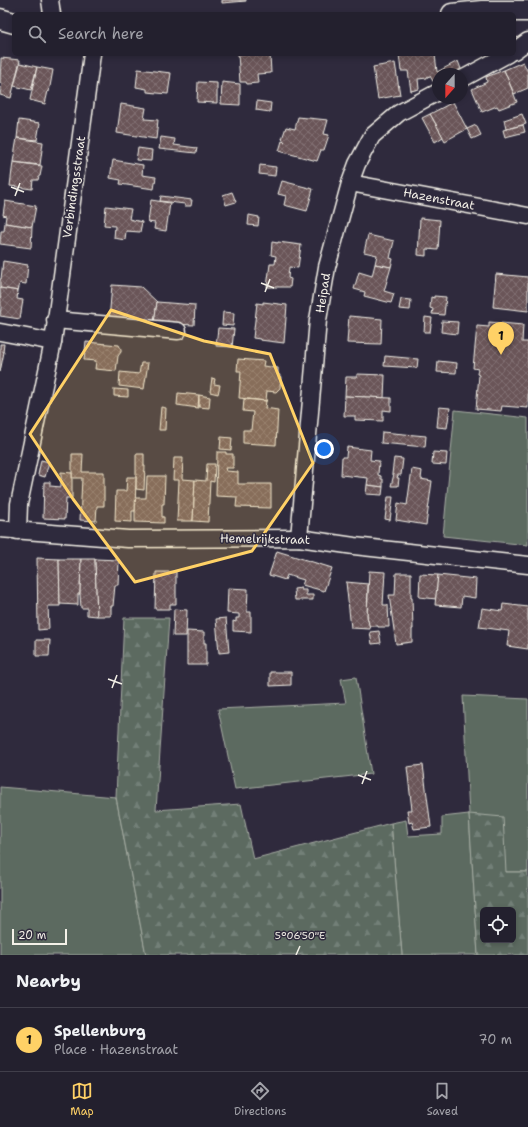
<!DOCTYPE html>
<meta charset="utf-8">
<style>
body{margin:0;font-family:"Shantell Sans",sans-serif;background:#2f2d3a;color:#f1f3f6}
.controls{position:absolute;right:12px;bottom:12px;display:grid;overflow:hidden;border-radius:6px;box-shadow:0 2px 6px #0003}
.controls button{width:36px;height:36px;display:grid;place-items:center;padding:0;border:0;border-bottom:1px solid #403e4a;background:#23202e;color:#f1f3f6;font:20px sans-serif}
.compass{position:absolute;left:432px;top:68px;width:36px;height:36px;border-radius:50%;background:#23202e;box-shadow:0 2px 6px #0003;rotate:201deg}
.scale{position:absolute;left:12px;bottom:10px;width:55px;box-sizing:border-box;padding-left:4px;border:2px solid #f4f1e8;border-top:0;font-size:11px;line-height:14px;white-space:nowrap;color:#f4f1e8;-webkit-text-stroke:3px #2f2a3d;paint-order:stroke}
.you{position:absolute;left:324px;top:449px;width:14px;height:14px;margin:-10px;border:3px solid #fff;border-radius:50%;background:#1a73e8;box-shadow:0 0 0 6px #1a73e833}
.badge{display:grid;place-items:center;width:26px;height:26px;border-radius:50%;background:#ffd166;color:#111;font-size:13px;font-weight:700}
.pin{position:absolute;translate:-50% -33px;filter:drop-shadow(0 1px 2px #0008)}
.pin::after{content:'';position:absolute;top:21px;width:14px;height:12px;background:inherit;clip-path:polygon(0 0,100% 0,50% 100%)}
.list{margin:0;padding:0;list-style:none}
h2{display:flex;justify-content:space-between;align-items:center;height:52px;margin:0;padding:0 16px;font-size:17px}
h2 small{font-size:13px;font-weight:400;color:#a3a3aa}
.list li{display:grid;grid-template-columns:26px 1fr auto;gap:12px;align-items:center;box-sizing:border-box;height:64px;padding:0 16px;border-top:1px solid #403e4a}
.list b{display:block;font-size:15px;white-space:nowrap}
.list p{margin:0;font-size:13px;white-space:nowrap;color:#a3a3aa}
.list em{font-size:13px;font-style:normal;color:#a3a3aa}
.icon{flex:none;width:22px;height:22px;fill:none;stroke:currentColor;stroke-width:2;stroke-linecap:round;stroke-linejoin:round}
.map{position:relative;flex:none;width:528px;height:955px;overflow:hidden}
.search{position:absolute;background:#23202e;box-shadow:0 2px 6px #0003;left:12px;right:12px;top:12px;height:44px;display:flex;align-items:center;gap:10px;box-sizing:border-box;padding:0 14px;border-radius:6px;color:#a3a3aa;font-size:15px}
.sheet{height:116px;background:#23202e}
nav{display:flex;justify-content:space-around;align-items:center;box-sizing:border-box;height:56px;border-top:1px solid #403e4a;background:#23202e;font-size:11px;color:#a3a3aa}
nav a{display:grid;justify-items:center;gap:2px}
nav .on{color:#ffd166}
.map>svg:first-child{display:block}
.grass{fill:#5b6a61;stroke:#a8aea4}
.forest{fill:url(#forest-firs);stroke:#a8aea4;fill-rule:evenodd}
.building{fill:url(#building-cross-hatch);stroke:#f4f1e8}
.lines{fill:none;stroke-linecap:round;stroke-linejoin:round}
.minor-casing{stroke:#f4f1e8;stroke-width:19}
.tertiary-casing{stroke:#f4f1e8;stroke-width:23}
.minor{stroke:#2f2a3d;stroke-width:16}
.tertiary{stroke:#2f2a3d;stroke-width:20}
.marked{fill:#ffd166;fill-opacity:0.2;stroke:#ffd166;stroke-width:3;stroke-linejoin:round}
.ticks{fill:none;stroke:#f4f1e8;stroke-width:1.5}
.labels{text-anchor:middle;stroke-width:3;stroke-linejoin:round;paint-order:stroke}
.street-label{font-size:12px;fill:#f4f1e8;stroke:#2f2a3d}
.ticks-label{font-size:10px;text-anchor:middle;fill:#f4f1e8;stroke:#2f2a3d;stroke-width:3;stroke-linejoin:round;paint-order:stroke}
</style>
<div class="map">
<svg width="528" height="955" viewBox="0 0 528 955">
<defs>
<pattern id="forest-firs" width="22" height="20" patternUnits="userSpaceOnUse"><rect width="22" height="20" fill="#5b6a61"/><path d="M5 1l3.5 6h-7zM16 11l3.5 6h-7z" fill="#738078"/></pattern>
<pattern id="building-cross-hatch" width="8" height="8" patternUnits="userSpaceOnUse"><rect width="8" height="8" fill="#6a5559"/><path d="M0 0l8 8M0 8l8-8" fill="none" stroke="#806e71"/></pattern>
</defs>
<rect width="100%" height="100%" fill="#2f2a3d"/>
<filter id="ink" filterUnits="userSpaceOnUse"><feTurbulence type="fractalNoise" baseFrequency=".025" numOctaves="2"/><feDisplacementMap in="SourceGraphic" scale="8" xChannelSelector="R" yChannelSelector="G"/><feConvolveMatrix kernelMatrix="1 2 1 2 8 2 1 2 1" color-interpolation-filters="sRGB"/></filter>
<g filter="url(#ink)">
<!-- grass -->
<g class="grass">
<polygon points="455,410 528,418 528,545 443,536"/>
<polygon points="356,677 371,774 235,789 218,709 346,703 341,679"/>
<polygon points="463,696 528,699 528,872 506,872 469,814 478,955 402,955 391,823 406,820 408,836 442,834 442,817 469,814"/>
<polygon points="0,787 116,797 146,955 0,955"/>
</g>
<!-- forest -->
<g class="forest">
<polygon points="124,618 169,618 156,810 241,804 253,859 391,823 402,955 146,955 116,797"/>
<path d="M469 814 503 817 506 872H528V955H478ZM483 910H513V940H483Z"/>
</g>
<!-- building -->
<g class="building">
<polygon points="222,0 246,0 246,1 222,3"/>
<polygon points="238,54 270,54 271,73 257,74 258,83 247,84 246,82 240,82"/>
<polygon points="392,54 435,54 437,72 458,61 461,69 451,74 438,74 438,81 434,83 430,76 427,77 427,78 418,79 419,89 411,91 408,71 401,71 399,54"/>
<polygon points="1,58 20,60 11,98 0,95 2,83 0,83"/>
<polygon points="523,62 528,72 528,88 514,94 504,70"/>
<polygon points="20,63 37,67 31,90 14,86"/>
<polygon points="395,63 400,95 378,99 373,67"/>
<polygon points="37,67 53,70 49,92 48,91 45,104 30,100"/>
<polygon points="138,69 171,73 168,94 147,92 147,89 136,87"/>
<polygon points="504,70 517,102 499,109 497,106 482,112 472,89 487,82 486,77"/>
<polygon points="198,82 217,83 217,103 197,102"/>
<polygon points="222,82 240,84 240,105 221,104"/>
<polygon points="257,101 271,103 270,112 256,110"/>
<polygon points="453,102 467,129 445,141 430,114"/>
<polygon points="121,104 146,108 144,119 158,120 156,139 117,133"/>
<polygon points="430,114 443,137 435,142 422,118"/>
<polygon points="522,114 526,124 506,129 504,120"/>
<polygon points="298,117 328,120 324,134 329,135 324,150 321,150 317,161 279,151 282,141 285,142 282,139 286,127 295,129"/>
<polygon points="19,120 40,123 37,140 17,138"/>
<polygon points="476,125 481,135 472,139 467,129"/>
<polygon points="523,125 525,132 505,137 503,130"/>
<polygon points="161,137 175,139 174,145 197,148 196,153 159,149"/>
<polygon points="17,138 43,142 40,165 13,162"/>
<polygon points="138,148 152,150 151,161 136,160"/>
<polygon points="113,160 143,165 142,175 156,177 154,189 120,184 121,180 110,178"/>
<polygon points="13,162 42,166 40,176 39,176 38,180 33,180 32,189 10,186"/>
<polygon points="260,165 276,167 275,176 259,174"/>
<polygon points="282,181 313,189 307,211 284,205 286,196 278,194"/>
<polygon points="232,192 236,202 226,205 223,195"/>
<polygon points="161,196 192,200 191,206 185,206 185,204 160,201"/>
<polygon points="151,200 170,203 166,231 154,229 155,223 148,222"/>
<polygon points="5,201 36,206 32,227 5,223 6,216 3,215"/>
<polygon points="106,206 131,209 129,219 142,222 140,232 126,231 125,240 114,238 115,226 104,225"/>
<polygon points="249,215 259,217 258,226 248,225"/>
<polygon points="420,218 440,220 438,250 426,249 426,256 418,255"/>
<polygon points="5,223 32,227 31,248 0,244 1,231 4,231"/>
<polygon points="368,235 394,241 390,258 393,259 391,267 375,264 377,255 364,252"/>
<polygon points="272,242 278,243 278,242 301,245 298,268 289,267 288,278 291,279 290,287 267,287 270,264 275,264 276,256 271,255"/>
<polygon points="3,261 28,265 26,284 20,283 18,291 0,288 0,279 1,279"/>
<polygon points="375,264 391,267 384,291 394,294 391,303 364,296 365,292 354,289 359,272 372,276"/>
<polygon points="496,274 528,277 528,311 493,307"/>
<polygon points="112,285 141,287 157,302 154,323 109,320"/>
<polygon points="0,288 18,291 17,299 23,300 20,319 0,316 1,307"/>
<polygon points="434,296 446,297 444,315 432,314 433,309 430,308 431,297 434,298"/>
<polygon points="401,299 411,300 410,310 399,309"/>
<polygon points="157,302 195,305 194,325 154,323"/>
<polygon points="263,302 287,305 284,343 260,340 260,339 253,338 257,303 263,304"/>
<polygon points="223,312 234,313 233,326 222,325"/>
<polygon points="349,316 382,319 381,344 347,343"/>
<polygon points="425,317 432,318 430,332 424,332"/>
<polygon points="442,321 458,322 457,334 441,332"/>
<polygon points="489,322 523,325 522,342 528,342 528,408 502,406 501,411 476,409 479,375 477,374 478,369 473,368 477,326 489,327"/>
<polygon points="218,328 234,329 232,347 216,346"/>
<polygon points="86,342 119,345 121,349 121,352 118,356 116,371 95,369 96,361 84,360"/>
<polygon points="0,344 4,344 3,352 4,352 0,372"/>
<polygon points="385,356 418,359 417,368 384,366"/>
<polygon points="238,359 264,361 263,366 278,368 278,373 281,377 280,388 276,392 267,391 266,400 267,401 239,398 241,371 237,371"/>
<polygon points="438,361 457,363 456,373 437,372"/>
<polygon points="141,363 148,363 144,389 119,386 120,372 139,374"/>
<polygon points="357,374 385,375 384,398 345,396 346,377 357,377"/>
<polygon points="212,378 215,379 214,384 220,385 218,394 210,392"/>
<polygon points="114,389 128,390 128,397 114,396"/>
<polygon points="178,393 199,395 198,408 177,405"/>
<polygon points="199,395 210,397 209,408 199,407"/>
<polygon points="345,396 391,398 391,411 383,410 383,421 355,420 355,416 344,416"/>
<polygon points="244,399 266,401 265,408 278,410 276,445 243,443 243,430 251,430 253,412 243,411"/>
<polygon points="161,407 166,408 165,430 159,430"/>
<polygon points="439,407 450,408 447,428 437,427"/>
<polygon points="382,432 426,436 425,447 381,443"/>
<polygon points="221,437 232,438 231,450 220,449"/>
<polygon points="347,447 371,450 370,460 379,461 378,475 381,476 381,479 383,479 383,487 367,485 368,478 341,475 342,457 346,457"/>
<polygon points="217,452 226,452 226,454 233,454 233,468 225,468 226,471 238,472 238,484 271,484 271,508 236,507 237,497 216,496"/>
<polygon points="433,452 447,453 446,465 432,464"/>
<polygon points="72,454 83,454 82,472 104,472 104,506 97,506 96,521 80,520 82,478 72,478"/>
<polygon points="136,454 144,454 144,466 145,466 144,490 136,489"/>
<polygon points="174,458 183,458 182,479 195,480 193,521 177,521 179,480 173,480"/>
<polygon points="394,458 403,459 401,475 398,475 397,478 399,478 398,486 391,486 394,474 392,474"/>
<polygon points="41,460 49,462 45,477 38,475"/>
<polygon points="207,464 215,464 214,482 210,481 208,522 193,521 195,480 206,481"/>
<polygon points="412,469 422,471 421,479 432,481 426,525 396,520 398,503 407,505"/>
<polygon points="61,472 72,473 72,498 66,498 65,519 43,518 44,482 50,482 50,486 61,487"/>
<polygon points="147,476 165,476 164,504 162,504 162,517 164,517 164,523 135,522 135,498 146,498"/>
<polygon points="127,477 136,477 135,511 132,511 132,522 115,521 116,491 126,491"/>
<polygon points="367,485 383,487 382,495 366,494"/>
<polygon points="388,497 393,497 390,520 385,519"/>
<polygon points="277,551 332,568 324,591 302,585 304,580 287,575 285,580 269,575"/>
<polygon points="37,558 59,559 60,606 48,606 49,629 38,630"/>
<polygon points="59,559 81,559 80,594 78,594 78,605 60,604"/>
<polygon points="81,559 95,559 97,616 87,615 87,608 81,608 80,594"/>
<polygon points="95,559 119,560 118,585 115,585 113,606 111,606 111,616 97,616"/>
<polygon points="369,571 385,572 383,605 388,605 389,627 378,627 378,626 369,626 367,616"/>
<polygon points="156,572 176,572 176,604 170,604 170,609 155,609"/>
<polygon points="396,573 411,573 411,598 412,598 413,629 412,629 412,642 396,644 389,595 395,595"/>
<polygon points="420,574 438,575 436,599 419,597"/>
<polygon points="438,575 476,579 475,598 462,596 461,607 435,605"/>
<polygon points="346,582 368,584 367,616 370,629 351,628"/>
<polygon points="228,588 248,589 247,612 251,612 251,632 233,631 233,621 236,622 236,618 239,618 239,614 227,613"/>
<polygon points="301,588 301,590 306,590 306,595 313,595 313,600 295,600 294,589"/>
<polygon points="503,604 528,607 528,649 507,646 509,631 479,627 482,608 502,611"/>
<polygon points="174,609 187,610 186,636 173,636"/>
<polygon points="226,618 229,652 219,653 216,619"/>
<polygon points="187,631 204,632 204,643 206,643 206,665 187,665"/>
<polygon points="379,631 381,643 372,644 370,632"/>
<polygon points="36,640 50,640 49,656 36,656"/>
<polygon points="270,672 291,672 291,685 270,686"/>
<polygon points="423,765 431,827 414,829 412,822 409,823 407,810 412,810 407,767"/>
</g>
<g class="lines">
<defs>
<g id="minor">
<polyline points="50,0 52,14"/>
<polyline points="514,51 528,41"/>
<polyline points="462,79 508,54"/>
<polyline points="350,183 528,216"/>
<polyline points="55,320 178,331"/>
<polyline points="0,332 53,342"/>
<polyline points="0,529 128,539 299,538 354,546 528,565"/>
<polyline points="18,531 19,504 53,342 92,54"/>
<polyline points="299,538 318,320 327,267 350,183 357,164 372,136 399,113 438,92"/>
</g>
<g id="tertiary">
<polyline points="452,14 482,11 528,11"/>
<polyline points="0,19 14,23"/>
</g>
</defs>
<!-- minor casing -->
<use href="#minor" class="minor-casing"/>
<!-- tertiary casing -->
<use href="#tertiary" class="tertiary-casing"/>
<!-- minor -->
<use href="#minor" class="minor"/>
<!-- tertiary -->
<use href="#tertiary" class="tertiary"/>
</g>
</g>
<!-- marked area -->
<path class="marked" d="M111 310 204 341 270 354 313 463 252 551 135 582 73 499 30 434Z"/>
<!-- ticks -->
<path class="ticks" d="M11 187 24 192M15 196 20 183M261 283 274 288M265 292 270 279M108 679 122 684M112 688 117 675M358 775 371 780M362 784 367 771M296 955 300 946"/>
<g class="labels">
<!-- street labels -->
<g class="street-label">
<text transform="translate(74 187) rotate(-82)" y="4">Verbindingsstraat</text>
<text transform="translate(439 199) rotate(11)" y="4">Hazenstraat</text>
<text transform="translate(323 293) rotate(-81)" y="4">Heipad</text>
<text transform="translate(265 539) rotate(1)" y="4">Hemelrijkstraat</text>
</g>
</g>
<g class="ticks-label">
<text x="300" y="939">5°06'50"E</text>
</g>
</svg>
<div class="controls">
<button><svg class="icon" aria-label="locate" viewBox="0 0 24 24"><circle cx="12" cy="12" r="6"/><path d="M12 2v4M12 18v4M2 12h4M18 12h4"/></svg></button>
</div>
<svg class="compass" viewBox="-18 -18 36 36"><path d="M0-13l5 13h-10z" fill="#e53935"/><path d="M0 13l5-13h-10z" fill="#a3a3aa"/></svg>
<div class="scale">20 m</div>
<div class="you"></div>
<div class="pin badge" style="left:501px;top:355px">1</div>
<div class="search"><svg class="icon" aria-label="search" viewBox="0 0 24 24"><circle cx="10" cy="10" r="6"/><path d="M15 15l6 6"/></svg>Search here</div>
</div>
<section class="sheet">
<h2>Nearby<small></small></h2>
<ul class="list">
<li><span class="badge">1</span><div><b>Spellenburg</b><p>Place · Hazenstraat</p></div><em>70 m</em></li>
</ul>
</section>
<nav>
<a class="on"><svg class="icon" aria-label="map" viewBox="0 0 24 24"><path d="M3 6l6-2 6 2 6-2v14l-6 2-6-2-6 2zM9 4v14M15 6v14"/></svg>Map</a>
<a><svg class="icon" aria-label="directions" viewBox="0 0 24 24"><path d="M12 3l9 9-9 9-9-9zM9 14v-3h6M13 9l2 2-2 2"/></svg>Directions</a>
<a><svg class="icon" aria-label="saved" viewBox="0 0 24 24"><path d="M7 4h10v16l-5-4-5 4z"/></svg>Saved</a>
</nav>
